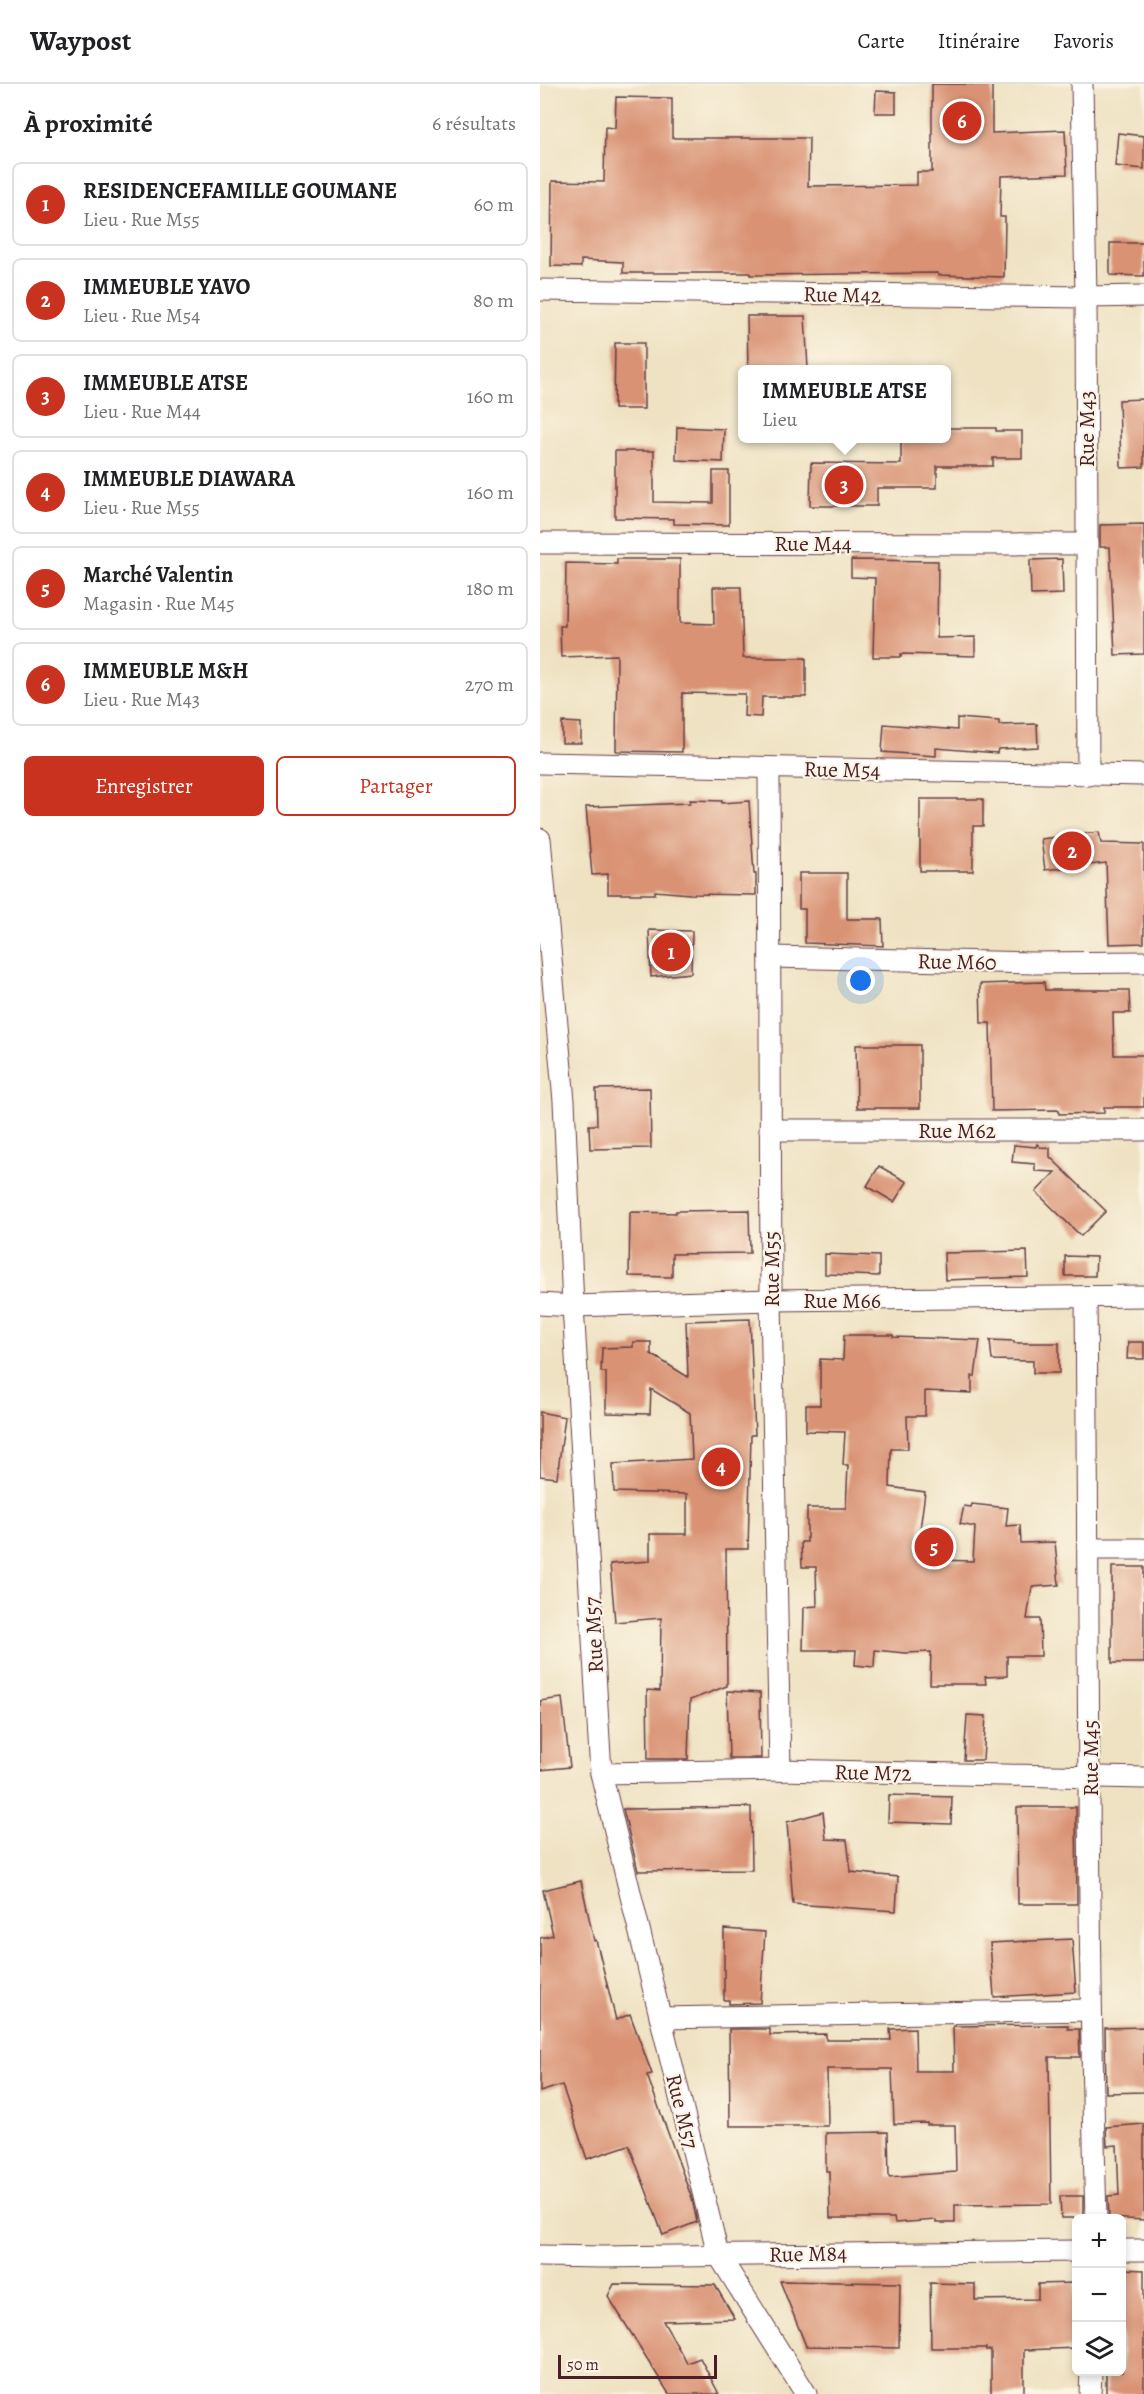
<!DOCTYPE html>
<html lang="fr">
<meta charset="utf-8">
<style>
body{margin:0;font-family:Alegreya,serif;background:#f2f2f2;color:#202124}
.controls{position:absolute;right:18px;bottom:18px;display:grid;overflow:hidden;border-radius:9px;box-shadow:0 3px 9px #0003}
.controls button{width:54px;height:54px;display:grid;place-items:center;padding:0;border:0;border-bottom:2px solid #e0e0e0;background:#fff;color:#202124;font:30px sans-serif}
.scale{position:absolute;left:18px;bottom:15px;width:159px;box-sizing:border-box;padding-left:6px;border:3px solid #4a1f2b;border-top:0;font-size:16px;line-height:21px;white-space:nowrap;color:#4a1f2b;-webkit-text-stroke:4px #fcf5e5;paint-order:stroke}
.you{position:absolute;left:321px;top:897px;width:21px;height:21px;margin:-15px;border:4px solid #fff;border-radius:50%;background:#1a73e8;box-shadow:0 0 0 9px #1a73e833}
.badge{display:grid;place-items:center;width:39px;height:39px;border-radius:50%;background:#c8321e;color:#fff;font-size:20px;font-weight:700}
.pin{position:absolute;translate:-50% -50%;border:3px solid #fff;box-shadow:0 2px 6px #0006}
.popup{position:absolute;left:198px;top:281px;width:213px;height:78px;box-sizing:border-box;display:grid;place-content:center;border-radius:9px;background:#fff;filter:drop-shadow(0 2px 4px #0005);font-size:20px;white-space:nowrap;color:#757577}
.popup b{font-size:22px;color:#202124}
.popup::after{content:'';position:absolute;left:50%;top:100%;margin-left:-12px;border:12px solid transparent;border-top-color:#fff}
.list{margin:0;padding:0;list-style:none}
h2{display:flex;justify-content:space-between;align-items:center;height:78px;margin:0;padding:0 24px;font-size:26px}
h2 small{font-size:20px;font-weight:400;color:#757577}
.list li{display:grid;grid-template-columns:39px 1fr auto;gap:18px;align-items:center;box-sizing:border-box;height:84px;margin:0 12px 12px;padding:0 12px;border:2px solid #e0e0e0;border-radius:9px}
.list b{display:block;font-size:22px;white-space:nowrap}
.list p{margin:0;font-size:20px;white-space:nowrap;color:#757577}
.list em{font-size:20px;font-style:normal;color:#757577}
.actions{display:flex;gap:12px;padding:18px 24px}
.actions a{flex:1;padding:14px 0;border:2px solid #c8321e;border-radius:9px;text-align:center;font-size:21px;color:#c8321e}
.actions .main{background:#c8321e;color:#fff}
.icon{flex:none;width:33px;height:33px;fill:none;stroke:currentColor;stroke-width:2;stroke-linecap:round;stroke-linejoin:round}
.map{position:relative;flex:none;width:604px;height:2310px;overflow:hidden}
header{display:flex;align-items:center;gap:36px;box-sizing:border-box;height:84px;padding:0 30px;background:#fff;border-bottom:2px solid #e0e0e0}
header strong{font-size:28px}
nav{display:flex;gap:33px;margin-inline-start:auto;font-size:21px}
main{display:flex}
aside{flex:1;background:#fff}
.map>svg:first-child{display:block}
.building{fill:#d99273}
.lines{fill:none;stroke-linecap:round;stroke-linejoin:round}
.minor-casing{stroke:#633c42;stroke-width:23}
.minor{stroke:#fff;stroke-width:21}
.labels{text-anchor:middle;stroke-width:4.5;stroke-linejoin:round;paint-order:stroke}
.street-label{font-size:22px;fill:#4a1f2b;stroke:#fcf5e5}
</style>
<header>
<strong>Waypost</strong>
<nav><a>Carte</a><a>Itinéraire</a><a>Favoris</a></nav>
</header>
<main>
<aside>
<h2>À proximité<small>6 résultats</small></h2>
<ul class="list">
<li><span class="badge">1</span><div><b>RESIDENCEFAMILLE GOUMANE</b><p>Lieu · Rue M55</p></div><em>60 m</em></li>
<li><span class="badge">2</span><div><b>IMMEUBLE YAVO</b><p>Lieu · Rue M54</p></div><em>80 m</em></li>
<li><span class="badge">3</span><div><b>IMMEUBLE ATSE</b><p>Lieu · Rue M44</p></div><em>160 m</em></li>
<li><span class="badge">4</span><div><b>IMMEUBLE DIAWARA</b><p>Lieu · Rue M55</p></div><em>160 m</em></li>
<li><span class="badge">5</span><div><b>Marché Valentin</b><p>Magasin · Rue M45</p></div><em>180 m</em></li>
<li><span class="badge">6</span><div><b>IMMEUBLE M&amp;H</b><p>Lieu · Rue M43</p></div><em>270 m</em></li>
</ul>
<div class="actions"><a class="main">Enregistrer</a><a>Partager</a></div>
</aside>
<div class="map">
<svg width="604" height="2310" viewBox="0 0 604 2310">
<rect width="100%" height="100%" fill="#fcf5e5"/>
<filter id="ink" filterUnits="userSpaceOnUse"><feTurbulence type="fractalNoise" baseFrequency=".0167" numOctaves="2"/><feDisplacementMap in="SourceGraphic" scale="12" xChannelSelector="R" yChannelSelector="G"/><feConvolveMatrix kernelMatrix="1 2 1 2 8 2 1 2 1" color-interpolation-filters="sRGB"/></filter>
<filter id="wash" filterUnits="userSpaceOnUse"><feTurbulence type="fractalNoise" baseFrequency=".008" numOctaves="4" result="noise"/><feDisplacementMap in="SourceGraphic" scale="24" xChannelSelector="R" yChannelSelector="G"/><feGaussianBlur stdDeviation="1.35" result="paint"/><feColorMatrix in="noise" values="0 0 0 0 0 0 0 0 0 0 0 0 0 0 0 0 0 1.4 0 .05"/><feComposite in="paint" operator="in"/></filter>
<g filter="url(#wash)">
<rect width="100%" height="100%" fill="#efe2c3"/>
<g id="blocks">
<!-- building -->
<g class="building">
<polygon points="392,0 452,0 452,49 525,46 527,90 461,92 460,133 465,133 464,193 398,191 398,189 210,191 210,189 83,189 83,178 41,176 41,183 11,182 12,97 64,98 65,43 75,44 76,13 132,14 132,54 269,54 268,102 377,101 377,88 392,88"/>
<polygon points="336,7 356,8 356,29 335,29"/>
<polygon points="578,49 604,52 604,85 575,82"/>
<polygon points="570,159 604,159 604,192 570,191"/>
<polygon points="207,232 265,232 268,285 208,285"/>
<polygon points="75,259 104,259 104,325 74,325"/>
<polygon points="604,315 604,383 581,384 579,316"/>
<polygon points="137,343 184,345 183,378 136,376"/>
<polygon points="406,344 456,344 456,347 482,347 482,374 453,374 453,382 397,382 397,404 337,404 337,422 270,422 271,379 361,380 361,354 406,354"/>
<polygon points="75,367 114,367 114,418 173,419 173,387 189,387 189,441 134,440 134,435 75,434"/>
<polygon points="604,440 604,570 575,571 570,463 560,463 560,441"/>
<polygon points="77,475 140,475 140,539 174,540 173,503 201,503 203,574 266,574 266,613 222,613 221,633 204,632 205,610 142,609 142,668 76,667 77,571 21,573 20,542 25,542 26,479 77,480"/>
<polygon points="522,475 523,510 491,511 490,476"/>
<polygon points="311,476 398,477 397,554 435,553 435,572 361,570 361,573 333,573 335,494 311,493"/>
<polygon points="417,634 459,637 459,641 497,640 498,663 458,665 457,669 396,664 396,672 342,668 344,640 417,646"/>
<polygon points="22,638 41,639 41,659 22,659"/>
<polygon points="380,715 443,715 443,742 433,742 433,787 380,787"/>
<polygon points="150,716 182,717 182,719 209,717 214,790 216,790 216,811 150,810 115,807 115,810 68,810 68,790 52,791 46,723 150,719"/>
<polygon points="559,748 561,759 604,760 604,859 569,860 566,779 505,786 501,755"/>
<polygon points="259,789 307,789 307,835 342,835 343,862 265,859 265,825 259,825"/>
<polygon points="109,846 152,847 151,889 111,893"/>
<polygon points="504,898 505,906 589,906 590,929 573,929 574,971 604,971 604,1023 564,1023 564,1029 519,1030 519,1026 452,1027 450,939 441,939 440,900"/>
<polygon points="316,961 380,961 380,1024 317,1024"/>
<polygon points="110,1004 111,1064 50,1065 49,1041 57,1041 56,1005"/>
<polygon points="497,1060 500,1063 510,1064 510,1073 566,1127 541,1152 496,1108 515,1088 495,1087 495,1080 472,1078 474,1061 496,1063"/>
<polygon points="339,1082 367,1098 354,1118 327,1102"/>
<polygon points="209,1126 210,1169 132,1170 132,1193 89,1192 90,1128 136,1129 136,1127"/>
<polygon points="487,1167 488,1193 405,1196 404,1169"/>
<polygon points="285,1170 339,1172 339,1192 285,1190"/>
<polygon points="525,1172 556,1173 555,1192 525,1192"/>
<polygon points="210,1235 215,1351 211,1351 208,1465 186,1465 187,1602 150,1616 148,1675 108,1675 107,1606 120,1607 121,1534 75,1538 70,1480 110,1477 110,1450 147,1450 147,1410 74,1408 73,1380 152,1375 150,1329 111,1305 110,1330 66,1329 66,1288 61,1288 62,1264 93,1263 93,1258 111,1258 111,1270 148,1293 146,1237"/>
<polygon points="304,1251 353,1251 353,1253 440,1256 435,1292 432,1292 432,1309 385,1307 385,1332 367,1332 368,1365 351,1365 350,1403 385,1408 378,1461 395,1461 396,1476 433,1477 435,1443 420,1440 424,1422 431,1423 432,1420 468,1424 466,1442 480,1441 481,1459 515,1458 519,1501 492,1503 487,1535 500,1535 501,1572 467,1572 467,1592 445,1593 446,1600 390,1600 391,1568 365,1569 335,1566 334,1583 315,1581 316,1566 263,1566 264,1523 277,1522 276,1483 262,1483 261,1458 267,1458 267,1424 306,1424 308,1381 303,1381 305,1348 266,1347 266,1321 280,1321 280,1275 303,1276"/>
<polygon points="450,1256 474,1257 474,1259 519,1259 519,1289 493,1289 493,1277 452,1276"/>
<polygon points="588,1258 604,1258 604,1275 587,1275"/>
<polygon points="0,1328 25,1333 17,1394 0,1392"/>
<rect x="572" y="1483" width="32" height="96"/>
<polygon points="187,1607 220,1609 221,1674 189,1674"/>
<polygon points="22,1614 30,1683 0,1686 0,1617"/>
<polygon points="427,1631 446,1632 443,1676 424,1676"/>
<polygon points="349,1711 412,1713 411,1740 348,1738"/>
<polygon points="211,1723 212,1786 98,1787 83,1725"/>
<polygon points="477,1723 536,1723 537,1820 478,1820"/>
<polygon points="283,1728 286,1755 307,1756 311,1788 358,1793 356,1827 253,1820 247,1738"/>
<polygon points="41,1797 54,1857 56,1856 76,1936 90,1930 112,1990 107,1991 152,2115 157,2138 123,2151 89,2061 47,2075 22,2001 0,2008 0,1854 13,1851 3,1806"/>
<polygon points="184,1845 225,1848 220,1919 189,1920 189,1916 184,1916"/>
<polygon points="532,1855 536,1908 454,1913 450,1859"/>
<polygon points="528,1941 528,1945 539,1945 540,1973 509,1973 511,2120 415,2121 415,2139 396,2139 396,2136 355,2139 354,2134 290,2134 289,2087 286,2087 286,2049 348,2048 349,2093 416,2088 415,2041 387,2041 387,2039 354,2040 352,1985 287,1985 288,2042 190,2042 189,1945 230,1945 230,1951 286,1950 286,1956 351,1956 350,1945 375,1944 376,1987 414,1987 413,1942"/>
<polygon points="604,1943 604,2008 566,2009 565,1944"/>
<polygon points="604,2040 604,2136 569,2134 568,2112 579,2111 577,2061 567,2062 566,2043"/>
<polygon points="520,2112 543,2112 543,2134 521,2134"/>
<polygon points="582,2185 604,2186 604,2310 566,2310 566,2288 582,2288"/>
<polygon points="240,2197 360,2199 359,2264 266,2262"/>
<polygon points="390,2199 435,2200 435,2216 498,2215 498,2200 534,2199 537,2264 484,2266 484,2310 451,2310 451,2266 446,2266 446,2264 391,2264"/>
<polygon points="74,2200 175,2201 195,2235 123,2237 147,2279 160,2274 179,2310 129,2310 68,2212"/>
</g>
</g>
</g>
<g filter="url(#ink)">
<use href="#blocks" fill-opacity="0" stroke="#633c42" stroke-width="1.5"/>
<g class="lines">
<defs>
<g id="minor">
<polyline points="542,0 546,213 548,691"/>
<polyline points="0,206 546,213 604,212"/>
<polyline points="0,459 546,460"/>
<polyline points="0,679 604,691"/>
<polyline points="229,684 231,1216 240,1686"/>
<polyline points="0,755 24,1017 33,1222 61,1689 178,2170 266,2310"/>
<polyline points="231,873 494,879 604,878"/>
<polyline points="230,1046 604,1046"/>
<path d="M546 1214C549 1521 547 1828 556 2134"/>
<polyline points="0,1220 33,1222 231,1216 604,1212"/>
<polyline points="549,1465 604,1465"/>
<polyline points="61,1689 240,1686 604,1694"/>
<polyline points="121,1934 550,1926"/>
<polyline points="582,2166 604,2166"/>
<polyline points="0,2172 63,2173 536,2167"/>
<polyline points="550,2310 551,2288"/>
</g>
</defs>
<!-- minor casing -->
<use href="#minor" class="minor-casing"/>
<!-- minor -->
<use href="#minor" class="minor"/>
</g>
</g>
<g class="labels">
<!-- street labels -->
<g class="street-label">
<text transform="translate(302 210) rotate(1)" y="8">Rue M42</text>
<text transform="translate(546 345) rotate(-90)" y="8">Rue M43</text>
<text x="273" y="467">Rue M44</text>
<text transform="translate(302 685) rotate(1)" y="8">Rue M54</text>
<text transform="translate(417 877) rotate(1)" y="8">Rue M60</text>
<text x="417" y="1054">Rue M62</text>
<text transform="translate(231 1185) rotate(-90)" y="8">Rue M55</text>
<text x="302" y="1224">Rue M66</text>
<text transform="translate(53 1551) rotate(-93)" y="8">Rue M57</text>
<text transform="translate(550 1674) rotate(-90)" y="8">Rue M45</text>
<text transform="translate(333 1688) rotate(1)" y="8">Rue M72</text>
<text transform="translate(143 2027) rotate(76)" y="8">Rue M57</text>
<text transform="translate(268 2169) rotate(-1)" y="8">Rue M84</text>
</g>
</g>
</svg>
<div class="controls">
<button>+</button>
<button>−</button>
<button><svg class="icon" aria-label="layers" viewBox="0 0 24 24"><path d="M12 4l9 5-9 5-9-5zM3 14l9 5 9-5"/></svg></button>
</div>
<div class="scale">50 m</div>
<div class="you"></div>
<div class="pin badge" style="left:131px;top:868px">1</div>
<div class="pin badge" style="left:532px;top:767px">2</div>
<div class="pin badge" style="left:304px;top:401px">3</div>
<div class="popup"><b>IMMEUBLE ATSE</b>Lieu</div>
<div class="pin badge" style="left:181px;top:1383px">4</div>
<div class="pin badge" style="left:394px;top:1463px">5</div>
<div class="pin badge" style="left:422px;top:37px">6</div>
</div>
</main>
